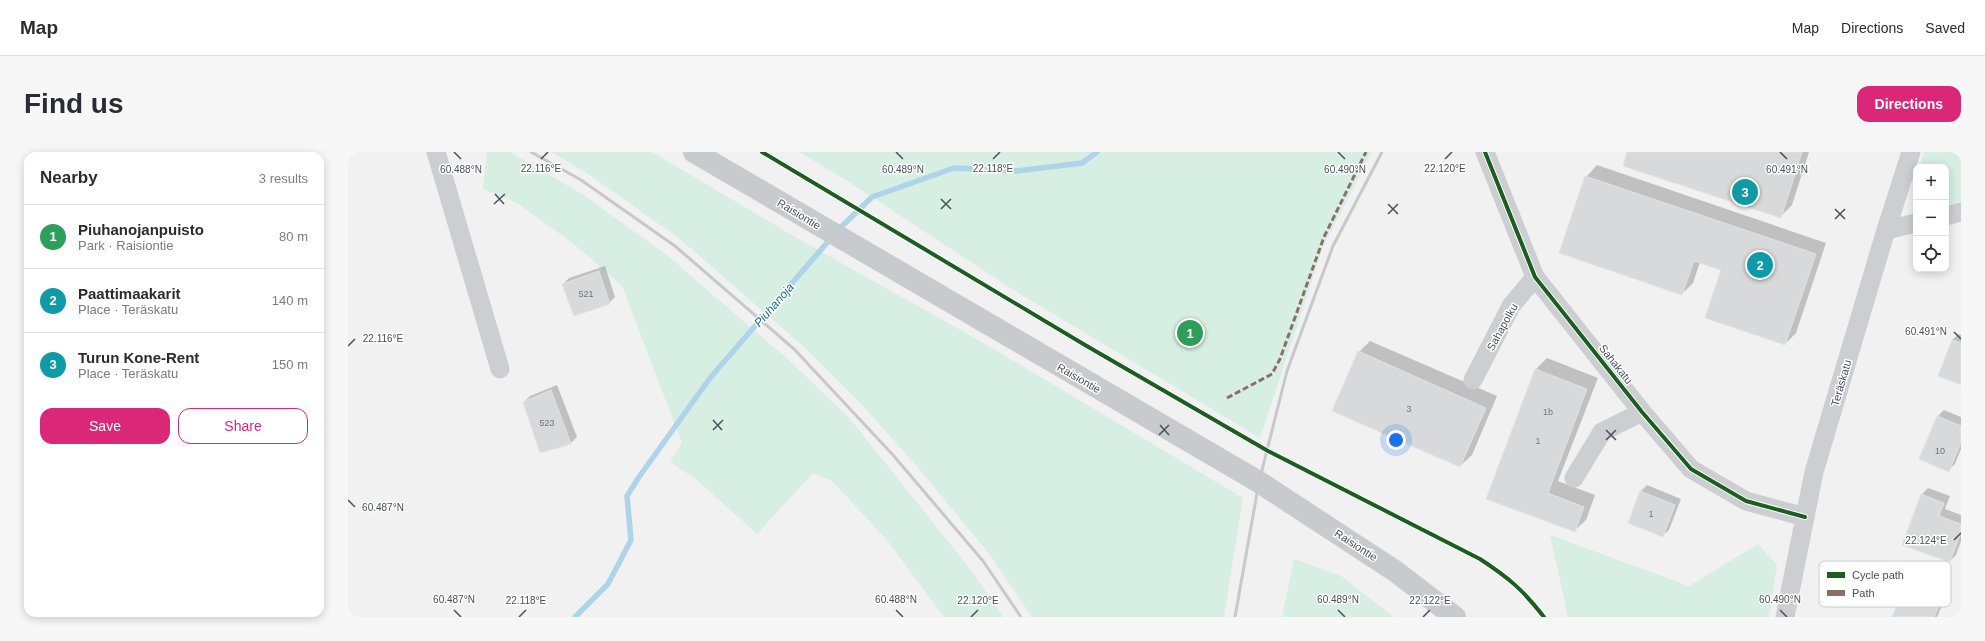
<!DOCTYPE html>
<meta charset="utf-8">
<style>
body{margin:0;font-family:Helvetica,sans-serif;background:#f7f7f7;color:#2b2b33}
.controls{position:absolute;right:12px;top:12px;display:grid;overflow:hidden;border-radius:8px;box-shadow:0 2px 10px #0003}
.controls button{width:36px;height:36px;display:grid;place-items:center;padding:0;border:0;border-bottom:1px solid #e1e1e2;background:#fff;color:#2b2b33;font:20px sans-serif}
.you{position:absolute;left:1048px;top:288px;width:14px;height:14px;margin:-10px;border:3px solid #fff;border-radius:50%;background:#1a73e8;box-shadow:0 0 0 6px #1a73e833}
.badge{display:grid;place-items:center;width:26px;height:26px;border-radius:50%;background:#db2777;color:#fff;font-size:13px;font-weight:700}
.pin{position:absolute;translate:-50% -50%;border:2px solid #fff;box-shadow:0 1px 4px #0006}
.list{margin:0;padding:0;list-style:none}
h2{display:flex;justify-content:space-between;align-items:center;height:52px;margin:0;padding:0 16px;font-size:17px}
h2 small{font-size:13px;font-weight:400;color:#7c7c81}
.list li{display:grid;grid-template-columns:26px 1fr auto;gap:12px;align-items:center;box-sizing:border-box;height:64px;padding:0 16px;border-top:1px solid #e1e1e2}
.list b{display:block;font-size:15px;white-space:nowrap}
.list p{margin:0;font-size:13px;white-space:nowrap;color:#7c7c81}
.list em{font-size:13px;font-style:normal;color:#7c7c81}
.actions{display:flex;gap:8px;padding:12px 16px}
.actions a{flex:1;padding:9px 0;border:1px solid #db2777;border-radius:12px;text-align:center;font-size:14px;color:#db2777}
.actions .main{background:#db2777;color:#fff}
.icon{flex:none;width:22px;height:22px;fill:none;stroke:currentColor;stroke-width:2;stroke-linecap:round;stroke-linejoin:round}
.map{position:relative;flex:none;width:1613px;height:465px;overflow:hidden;border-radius:12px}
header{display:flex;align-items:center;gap:24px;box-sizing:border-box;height:56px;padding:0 20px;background:#fff;border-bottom:1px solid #e1e1e2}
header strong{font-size:19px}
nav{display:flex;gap:22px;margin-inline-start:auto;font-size:14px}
.intro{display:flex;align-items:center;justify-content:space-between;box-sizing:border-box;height:96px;padding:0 24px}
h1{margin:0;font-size:28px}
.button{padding:10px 18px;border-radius:12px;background:#db2777;color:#fff;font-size:14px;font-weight:700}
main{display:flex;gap:24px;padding:0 24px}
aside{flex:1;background:#fff;border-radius:12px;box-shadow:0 2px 10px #0003}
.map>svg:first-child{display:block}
.green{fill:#d7eee3}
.shadow{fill:#0003}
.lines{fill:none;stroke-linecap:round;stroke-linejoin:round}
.stream{stroke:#afd4e9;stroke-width:5.5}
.building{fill:#d8d9db;stroke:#e2e2e3}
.minor{stroke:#ccced1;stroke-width:19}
.major{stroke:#c8cbce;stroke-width:22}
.rail{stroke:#c6c8ca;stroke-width:3}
.quiet{stroke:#8d6e63;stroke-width:3;stroke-dasharray:6 3;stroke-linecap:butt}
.cycleway-casing{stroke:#fff;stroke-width:6}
.cycleway{stroke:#1b5e20;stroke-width:4}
.ticks{fill:none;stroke:#49505b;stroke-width:1.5}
.labels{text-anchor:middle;stroke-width:3;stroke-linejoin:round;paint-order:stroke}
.number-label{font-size:9px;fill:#6e747c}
.street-label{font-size:11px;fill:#49505b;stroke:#fff}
.water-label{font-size:12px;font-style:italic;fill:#186f9f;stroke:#fff}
.key{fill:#fff;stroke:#c8cace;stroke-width:1}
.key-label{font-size:11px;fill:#49505b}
.ticks-label{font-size:10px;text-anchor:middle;fill:#49505b;stroke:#fff;stroke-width:3;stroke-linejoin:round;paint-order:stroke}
</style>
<header>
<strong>Map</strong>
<nav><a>Map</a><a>Directions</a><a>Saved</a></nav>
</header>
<div class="intro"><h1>Find us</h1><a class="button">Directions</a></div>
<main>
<aside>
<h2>Nearby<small>3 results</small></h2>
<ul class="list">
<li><span class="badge" style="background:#2e9e5b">1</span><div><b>Piuhanojanpuisto</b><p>Park · Raisiontie</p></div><em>80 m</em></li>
<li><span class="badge" style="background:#0f9aa8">2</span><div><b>Paattimaakarit</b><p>Place · Teräskatu</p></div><em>140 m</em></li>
<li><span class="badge" style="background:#0f9aa8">3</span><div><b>Turun Kone-Rent</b><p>Place · Teräskatu</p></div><em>150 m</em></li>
</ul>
<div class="actions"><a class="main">Save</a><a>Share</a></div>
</aside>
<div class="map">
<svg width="1613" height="465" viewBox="0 0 1613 465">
<rect width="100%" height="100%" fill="#f1f1f1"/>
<!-- green -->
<g class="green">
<polygon points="139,0 162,0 234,42 320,104 443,210 502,267 626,422 655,465 596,465 539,388 484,329 465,321 409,382 349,328 322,310 334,291 274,134 226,92 169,51 135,37"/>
<polygon points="203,0 304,0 449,86 639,193 895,346 876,465 684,465 642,403 567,312 516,255 456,195 332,87 240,22"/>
<polygon points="451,0 1024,0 975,95 912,286 664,137 498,28"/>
<polygon points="1576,0 1613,0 1613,49 1598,53 1598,15 1571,15"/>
<polygon points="1202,383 1341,434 1410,392 1429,413 1421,465 1220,465"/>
<polygon points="946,407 993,424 1046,465 934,465"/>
</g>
<!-- shadow -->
<g class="shadow">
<polygon points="1280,0 1461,0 1444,53 1432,65"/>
<polygon points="1249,13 1478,91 1448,181 1437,192 1374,117 1352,110 1345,131 1334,142 1238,25"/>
<polygon points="257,114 267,145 261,151 215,132 221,126"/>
<polygon points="1611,182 1613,183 1613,232 1604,188"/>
<polygon points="1022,189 1149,244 1124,303 1112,314 1011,200"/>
<polygon points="1199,206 1250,226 1210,329 1247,343 1238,368 1226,379 1139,346 1187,218"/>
<polygon points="209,233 229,285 223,291 193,300 176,250 182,244"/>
<polygon points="1596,258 1613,265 1613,297 1607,312 1600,319 1572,307 1590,264"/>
<polygon points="1299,333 1333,347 1321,378 1314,384 1281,371 1293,339"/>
<polygon points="1580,336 1602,344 1597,357 1613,363 1613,389 1608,403 1602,409 1574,342"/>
<polygon points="1565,428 1599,442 1589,465 1545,465 1559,434"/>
</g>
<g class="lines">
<!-- stream -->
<g class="stream">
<polyline points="489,79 524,45 606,16 669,19 734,11 749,0"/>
<polyline points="227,465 260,432 283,388 279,344 291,325 362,226 484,85"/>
</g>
</g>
<!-- building -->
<g class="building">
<polygon points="1279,0 1454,0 1433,66 1275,14"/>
<polygon points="1237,24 1468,102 1437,193 1357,166 1373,118 1346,109 1334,143 1211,101"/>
<polygon points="251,119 262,152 226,164 214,132"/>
<polygon points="1604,188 1613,191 1613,233 1590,224"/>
<polygon points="1010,199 1138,256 1112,315 984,259"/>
<polygon points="1187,217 1239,237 1200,341 1236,355 1227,380 1138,347"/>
<polygon points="203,238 223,292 192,301 175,250"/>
<polygon points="1589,264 1613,274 1613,290 1601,320 1571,307"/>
<polygon points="1292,339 1327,353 1315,385 1280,371"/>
<polygon points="1573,342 1596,351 1591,364 1613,372 1613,380 1602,410 1554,393"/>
<polygon points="1558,433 1593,449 1586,465 1544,465"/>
</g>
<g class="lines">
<!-- minor -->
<g class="minor">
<polyline points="88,0 152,217"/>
<polyline points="1137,0 1187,125 1294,260 1343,317 1398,349 1457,365"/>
<polyline points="1598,64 1613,60"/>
<polyline points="1538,78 1568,71"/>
<polyline points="1125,228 1163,154 1187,125"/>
<polyline points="1226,326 1254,280 1294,260"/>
<polyline points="1437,465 1466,320 1538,78 1563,0"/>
</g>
<!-- major -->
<polyline class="major" points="346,0 911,330 1047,419 1107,465"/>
<!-- rail -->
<g class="rail">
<polyline points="183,0 233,28 327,94 446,197 545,303 635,409 673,465"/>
<polyline points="887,465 911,330 939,219 985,94 1034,0"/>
</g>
<!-- quiet -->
<polyline class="quiet" points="879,246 924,222 932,207 976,85 1018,0"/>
<defs>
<g id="cycleway">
<path d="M414 0 737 193 920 299 1132 407C1161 426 1174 437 1196 465"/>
<polyline points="1137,0 1187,125 1294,260 1343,317 1398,349 1457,365"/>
</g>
</defs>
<!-- cycleway casing -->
<use href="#cycleway" class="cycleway-casing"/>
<!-- cycleway -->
<use href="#cycleway" class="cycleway"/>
</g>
<!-- ticks -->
<path class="ticks" d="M106 0 113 7M548 0 555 7M990 0 997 7M1432 0 1439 7M193 7 200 0M645 7 652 0M1097 7 1104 0M147 42 156 52M593 47 603 57M146 52 157 42M1040 52 1050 62M593 57 603 47M1487 57 1497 67M1040 62 1050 52M1487 67 1497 57M1606 180 1613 187M0 194 7 187M365 268 374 278M812 273 821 283M365 278 375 268M1258 278 1268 288M811 283 821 273M1258 288 1268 278M0 348 7 355M1606 388 1613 381M106 458 113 465M548 458 555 465M990 458 997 465M1432 458 1439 465M171 465 178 458M623 465 630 458M1075 465 1082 458"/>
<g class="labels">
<!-- number labels -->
<g class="number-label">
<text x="238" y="145">521</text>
<text x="1061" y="260">3</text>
<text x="1200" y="263">1b</text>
<text x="199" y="274">523</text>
<text x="1190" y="292">1</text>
<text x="1592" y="302">10</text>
<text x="1303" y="365">1</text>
</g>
<!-- street labels -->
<g class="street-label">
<text transform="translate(451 62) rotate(31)" y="4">Raisiontie</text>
<text transform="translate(1154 175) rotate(-61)" y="4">Sahapolku</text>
<text transform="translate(1268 212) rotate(52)" y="4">Sahakatu</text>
<text transform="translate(731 226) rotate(30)" y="4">Raisiontie</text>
<text transform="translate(1493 231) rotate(-74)" y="4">Teräskatu</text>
<text transform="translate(1008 393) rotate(33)" y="4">Raisiontie</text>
</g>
<!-- water labels -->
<g class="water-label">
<text transform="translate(426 153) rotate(-49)" y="4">Piuhanoja</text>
</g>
</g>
<!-- legend -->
<rect x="1471" y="409" width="132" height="46" rx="6" class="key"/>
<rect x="1479" y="420" width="18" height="6" fill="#1b5e20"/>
<rect x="1479" y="438" width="18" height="6" fill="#8d6e63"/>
<g class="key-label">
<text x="1504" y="427">Cycle path</text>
<text x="1504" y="445">Path</text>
</g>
<g class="ticks-label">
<text x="193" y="20">22.116°E</text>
<text x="645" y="20">22.118°E</text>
<text x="1097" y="20">22.120°E</text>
<text x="113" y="21">60.488°N</text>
<text x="555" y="21">60.489°N</text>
<text x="997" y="21">60.490°N</text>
<text x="1439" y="21">60.491°N</text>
<text x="1578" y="183">60.491°N</text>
<text x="35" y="190">22.116°E</text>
<text x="35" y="359">60.487°N</text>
<text x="1578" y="392">22.124°E</text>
<text x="106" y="451">60.487°N</text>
<text x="548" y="451">60.488°N</text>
<text x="990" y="451">60.489°N</text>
<text x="1432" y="451">60.490°N</text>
<text x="178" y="452">22.118°E</text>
<text x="630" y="452">22.120°E</text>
<text x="1082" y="452">22.122°E</text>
</g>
</svg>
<div class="controls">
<button>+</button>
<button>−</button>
<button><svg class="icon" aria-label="locate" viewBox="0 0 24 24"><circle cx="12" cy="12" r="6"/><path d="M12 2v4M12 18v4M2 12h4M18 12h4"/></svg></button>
</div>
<div class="you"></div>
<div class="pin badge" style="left:842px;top:181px;background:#2e9e5b">1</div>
<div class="pin badge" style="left:1412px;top:113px;background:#0f9aa8">2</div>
<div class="pin badge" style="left:1397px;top:40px;background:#0f9aa8">3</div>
</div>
</main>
